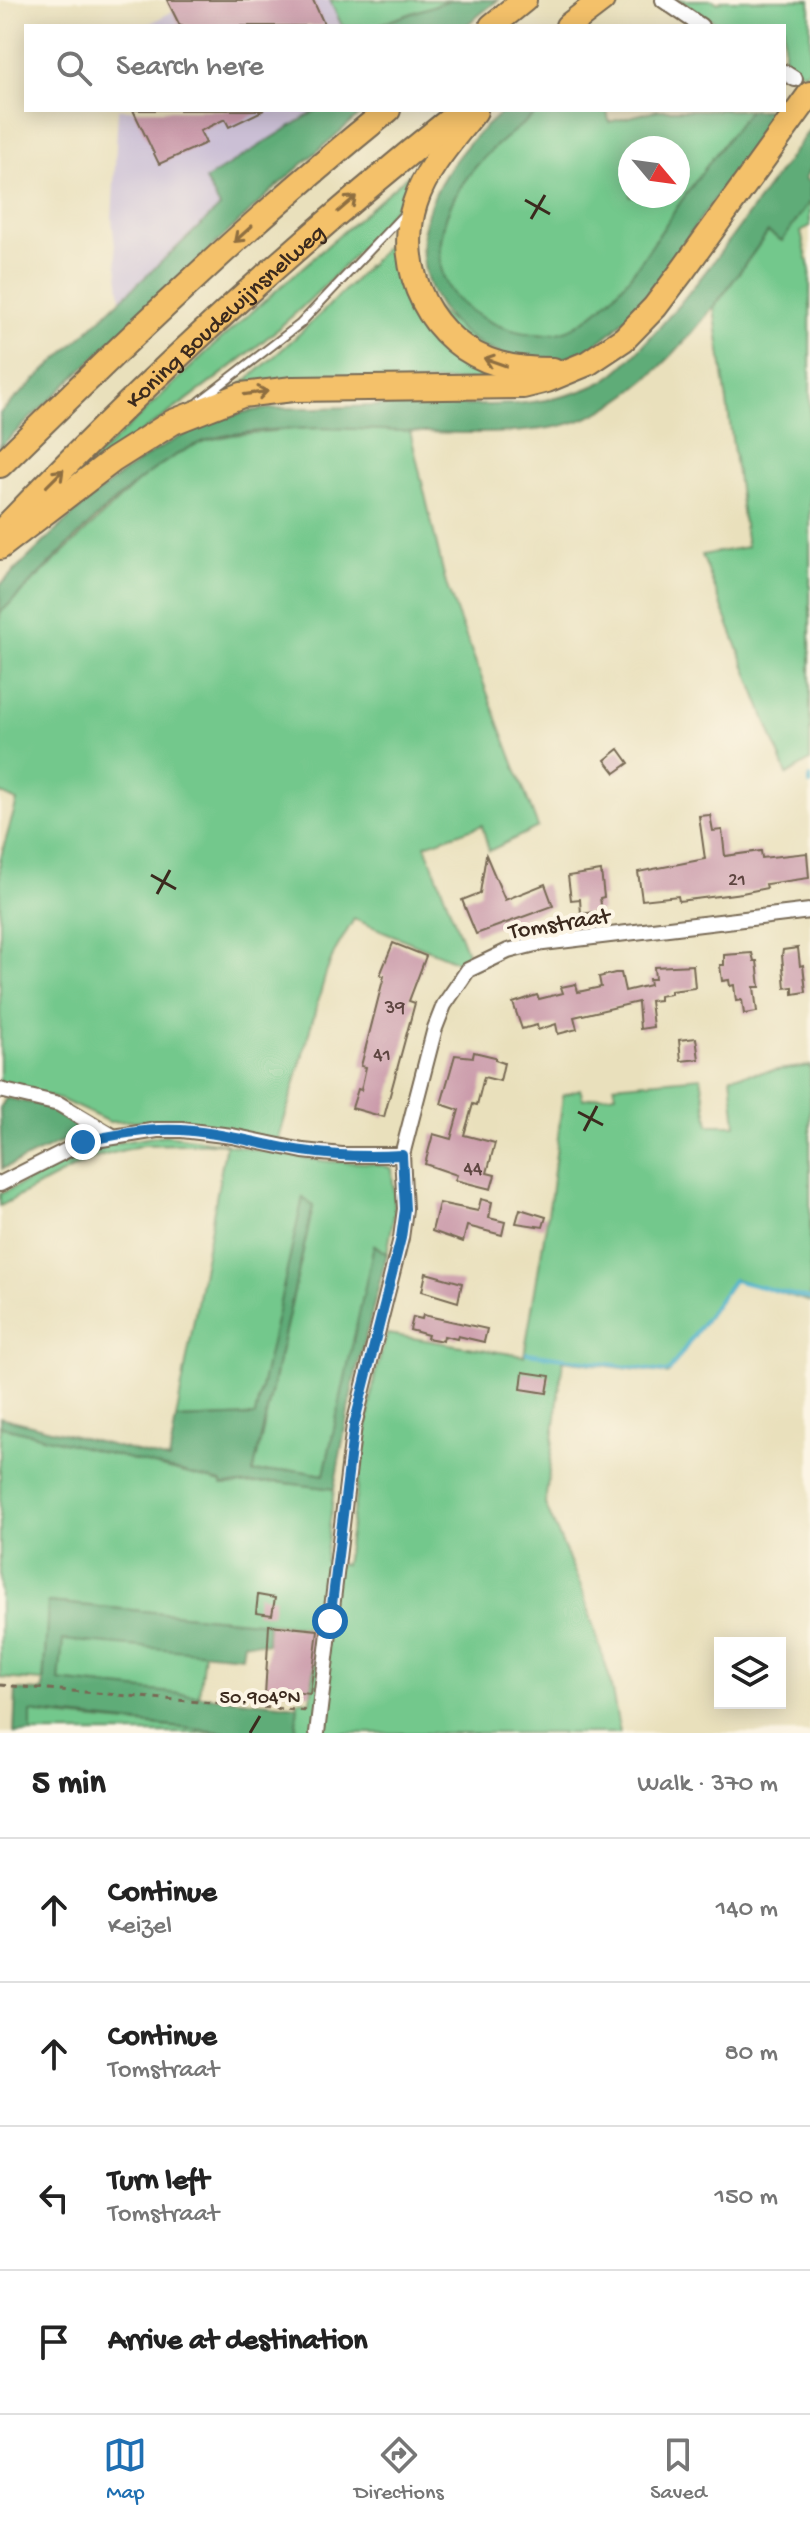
<!DOCTYPE html>
<meta charset="utf-8">
<style>
body{margin:0;font-family:"Gochi Hand",sans-serif;background:#f2f2f2;color:#222}
.controls{position:absolute;right:24px;bottom:24px;display:grid;overflow:hidden;border-radius:0px;box-shadow:0 4px 20px #0003}
.controls button{width:72px;height:72px;display:grid;place-items:center;padding:0;border:0;border-bottom:2px solid #e0e0e0;background:#fff;color:#222;font:40px sans-serif}
.compass{position:absolute;left:618px;top:136px;width:72px;height:72px;border-radius:50%;background:#fff;box-shadow:0 4px 20px #0003;rotate:119deg}
.stop{position:absolute;width:24px;height:24px;margin:-18px;border:6px solid #1f6fb2;border-radius:50%;background:#fff}
.stop.end{background:#1f6fb2;border-color:#fff;box-shadow:0 2px 8px #0008}
.list{margin:0;padding:0;list-style:none}
h2{display:flex;justify-content:space-between;align-items:center;height:104px;margin:0;padding:0 32px;font-size:34px}
h2 small{font-size:26px;font-weight:400;color:#767676}
.list li{display:grid;grid-template-columns:52px 1fr auto;gap:24px;align-items:center;box-sizing:border-box;height:144px;padding:0 32px;border-top:2px solid #e0e0e0}
.list b{display:block;font-size:30px;white-space:nowrap}
.list p{margin:0;font-size:26px;white-space:nowrap;color:#767676}
.list em{font-size:26px;font-style:normal;color:#767676}
.icon{flex:none;width:44px;height:44px;fill:none;stroke:currentColor;stroke-width:2;stroke-linecap:round;stroke-linejoin:round}
.map{position:relative;flex:none;width:810px;height:1733px;overflow:hidden}
.search{position:absolute;background:#fff;box-shadow:0 4px 20px #0003;left:24px;right:24px;top:24px;height:88px;display:flex;align-items:center;gap:20px;box-sizing:border-box;padding:0 28px;border-radius:0px;color:#767676;font-size:30px}
.sheet{height:680px;background:#fff}
nav{display:flex;justify-content:space-around;align-items:center;box-sizing:border-box;height:112px;border-top:2px solid #e0e0e0;background:#fff;font-size:22px;color:#767676}
nav a{display:grid;justify-items:center;gap:4px}
nav .on{color:#1f6fb2}
.map>svg:first-child{display:block}
.industrial{fill:#cbbfd5}
.green{fill:#73c88c;stroke:#577955;stroke-width:2;fill-rule:evenodd}
.forest{fill:#5eac78;stroke:#4c6b4b;stroke-width:2}
.lines{fill:none;stroke-linecap:round;stroke-linejoin:round}
.stream{stroke:#4cb1cb;stroke-width:4}
.building{fill:#c998a9}
.service-casing{stroke:#786a55;stroke-width:11}
.minor-casing{stroke:#786a55;stroke-width:18}
.motorway-casing{stroke:#786a55;stroke-width:28}
.path{stroke:#786a55;stroke-width:3;stroke-dasharray:6 6;stroke-linecap:butt}
.service{stroke:#fff;stroke-width:7}
.minor{stroke:#fff;stroke-width:14}
.motorway{stroke:#f4c16a;stroke-width:24}
.oneway{stroke:#8e6e40}
.route{stroke:#1f6fb2;stroke-width:10}
.ticks{fill:none;stroke:#3b2a1e;stroke-width:3}
.labels{text-anchor:middle;stroke-width:8;stroke-linejoin:round;paint-order:stroke}
.number-label{font-size:20px;fill:#5e4641}
.street-label{font-size:24px;fill:#3b2a1e;stroke:#fcf5e5}
.ticks-label{font-size:20px;text-anchor:middle;fill:#3b2a1e;stroke:#fcf5e5;stroke-width:8;stroke-linejoin:round;paint-order:stroke}
</style>
<div class="map">
<svg width="810" height="1733" viewBox="0 0 810 1733">
<rect width="100%" height="100%" fill="#fcf5e5"/>
<filter id="ink" filterUnits="userSpaceOnUse"><feTurbulence type="fractalNoise" baseFrequency=".0125" numOctaves="2"/><feDisplacementMap in="SourceGraphic" scale="16" xChannelSelector="R" yChannelSelector="G"/><feConvolveMatrix kernelMatrix="1 2 1 2 8 2 1 2 1" color-interpolation-filters="sRGB"/></filter>
<filter id="wash" filterUnits="userSpaceOnUse"><feTurbulence type="fractalNoise" baseFrequency=".006" numOctaves="4" result="noise"/><feDisplacementMap in="SourceGraphic" scale="32" xChannelSelector="R" yChannelSelector="G"/><feGaussianBlur stdDeviation="1.8" result="paint"/><feColorMatrix in="noise" values="0 0 0 0 0 0 0 0 0 0 0 0 0 0 0 0 0 1.4 0 .05"/><feComposite in="paint" operator="in"/></filter>
<g filter="url(#wash)">
<rect width="100%" height="100%" fill="#e9e0bc"/>
<!-- industrial -->
<g class="industrial">
<polygon points="194,0 330,0 342,26 145,26"/>
<polygon points="118,110 317,110 205,181 220,206 121,300 112,219"/>
</g>
<!-- green -->
<g class="green">
<polygon points="330,0 450,0 375,26 342,26"/>
<polygon points="678,0 713,0 718,3 723,0 810,0 810,66 805,74 784,61 784,26 723,26"/>
<path d="M541 110H607L609 122 658 110H749C726 141 702 171 680 203 649 248 623 299 574 327 536 349 458 319 444 278 438 262 440 240 444 224 458 172 501 140 541 110ZM630 148H678V196H630Z"/>
<path d="M434 152C342 296 215 383 77 476L212 347Z"/>
<polygon points="810,201 810,226 801,232 810,271 810,761 787,775 702,555 747,547 714,308 768,232 782,241"/>
<path d="M403 228 409 289 524 378 235 390C298 338 349 289 403 228Z"/>
<polygon points="316,427 410,431 446,584 538,827 489,851 482,825 425,845 469,958 463,964 354,919 335,951 326,973 278,1142 178,1119 109,1122 62,1100 0,1085 0,860 17,801 0,793 0,613 145,475 175,456 200,442 232,435"/>
<polygon points="810,1066 810,1302 735,1279 668,1374 563,1360 545,1504 581,1587 609,1676 620,1733 295,1733 298,1700 311,1701 318,1628 49,1602 43,1681 0,1678 0,1426 221,1482 221,1485 277,1482 334,1489 325,1561 345,1565 375,1375 387,1334 524,1356 551,1195 563,1095 580,1089 583,1099 616,1094 614,1085 701,1077 709,1125 736,1125 731,1076"/>
<path d="M165 1135C219 1141 271 1154 325 1161 346 1164 372 1159 392 1169L395 1209 387 1254 375 1245 324 1475 295 1470 253 1474 313 1207 304 1198 255 1416 176 1419 226 1143 143 1145 91 1159 0 1206V1194L104 1145Z"/>
<polygon points="62,1639 204,1652 199,1696 59,1682"/>
<polygon points="31,1711 44,1715 232,1733 31,1733"/>
</g>
<!-- forest -->
<g class="forest">
<polygon points="450,0 498,0 465,26 375,26"/>
<polygon points="317,110 365,110 276,187 0,447 0,413 220,207 205,180"/>
<path d="M505 110H541C501 140 458 172 444 224 440 240 438 262 444 278 458 319 536 349 574 327 623 299 649 248 680 203 702 171 726 141 749 110H779C748 153 717 195 687 238 659 276 632 322 591 347 523 387 430 335 423 258 417 200 462 143 505 110Z"/>
<path d="M810 129V169L805 178 810 183V201L782 241 768 232C720 299 650 405 565 425 502 439 419 431 354 429 314 427 232 428 197 444 129 475 55 560 0 613V585C71 517 140 441 238 414 263 407 291 408 317 408 351 407 385 405 419 405 479 405 543 410 598 384 617 375 634 355 648 340 708 275 758 200 810 129Z"/>
<polygon points="6,1098 51,1107 76,1122 77,1130 64,1141 2,1169 0,1108"/>
<polygon points="303,1197 313,1206 253,1473 295,1470 324,1475 374,1245 387,1254 353,1385 334,1489 277,1482 221,1485 221,1482 0,1426 0,1417 169,1460 176,1419 255,1416"/>
<polygon points="48,1602 268,1623 267,1644 244,1642 242,1656 63,1640 59,1681 298,1706 295,1733 232,1733 31,1712 31,1733 14,1733 16,1690 43,1691"/>
</g>
<g class="lines">
<!-- stream -->
<g class="stream">
<polyline points="810,777 810,784"/>
<polyline points="527,1353 665,1372 669,1371 733,1280 810,1299"/>
</g>
</g>
<g id="blocks">
<!-- building -->
<g class="building">
<polygon points="167,0 313,0 325,26 180,26"/>
<polygon points="133,110 264,110 229,127 225,119 200,131 206,143 159,164"/>
<polygon points="619,749 629,763 615,773 605,760"/>
<polygon points="710,815 713,831 722,830 725,856 761,851 762,858 807,853 809,878 766,884 767,888 742,893 695,899 679,901 678,896 642,900 638,872 705,859 699,816"/>
<polygon points="486,855 505,900 545,884 553,906 476,934 462,900 480,893"/>
<polygon points="601,871 604,897 600,898 602,911 581,914 580,899 571,900 568,876"/>
<polygon points="393,943 426,956 409,1001 415,1003 384,1117 352,1108 358,1089 361,1090 366,1067 361,1066 384,976 380,975"/>
<polygon points="798,948 800,966 803,965 806,992 793,994 793,987 785,988 782,955 783,950"/>
<polygon points="752,953 754,961 757,961 760,987 754,987 757,1012 744,1014 742,1000 736,1001 734,985 730,986 729,980 722,981 720,965 724,965 724,955"/>
<polygon points="693,965 695,988 671,991 671,994 659,996 659,1000 650,1001 653,1027 640,1029 638,1002 574,1017 577,1029 558,1034 556,1024 538,1030 537,1025 522,1029 513,1003 537,995 539,999 563,993 561,987 576,984 578,992 601,987 599,977 615,973 621,973 625,991 650,985 649,979 655,979 654,967"/>
<polygon points="696,1038 699,1059 681,1061 679,1040"/>
<polygon points="474,1052 495,1057 495,1060 504,1063 500,1081 484,1077 477,1105 473,1104 464,1135 495,1143 487,1173 495,1175 491,1189 455,1180 457,1175 425,1164 433,1134 451,1139 459,1110 441,1104 455,1055 473,1057"/>
<polygon points="481,1199 492,1202 489,1218 505,1222 502,1235 467,1226 463,1242 432,1231 439,1203 478,1211"/>
<polygon points="520,1209 546,1217 543,1227 516,1223"/>
<polygon points="426,1273 462,1283 458,1302 422,1291"/>
<polygon points="423,1315 487,1329 484,1342 458,1336 457,1339 444,1336 443,1341 427,1338 428,1335 410,1330 413,1317 422,1319"/>
<polygon points="523,1372 550,1376 547,1393 521,1389"/>
<polygon points="258,1595 275,1598 272,1615 256,1613"/>
<polygon points="269,1625 318,1630 310,1694 282,1691 281,1697 265,1696"/>
</g>
</g>
</g>
<g filter="url(#ink)">
<use href="#blocks" fill-opacity="0" stroke="#786a55" stroke-width="2"/>
<g class="lines">
<defs>
<polyline id="service" points="200,401 300,324 405,213"/>
<g id="minor">
<polyline points="663,0 701,26"/>
<polyline points="784,72 795,79"/>
<polyline points="0,1090 59,1104 111,1135"/>
<polyline points="0,1184 83,1142 157,1130 182,1130 232,1136 303,1151 342,1155 402,1155"/>
<polyline points="317,1733 354,1425 401,1238 405,1209 402,1155 435,1028 444,1005 468,970 508,951 535,944 810,911"/>
</g>
<g id="motorway">
<polyline points="492,26 524,0"/>
<polyline points="568,26 602,0"/>
<path d="M475 111C453 139 426 168 415 203 394 269 431 345 499 364 517 369 535 370 553 370"/>
<path d="M0 465C125 342 251 220 388 110"/>
<path id="s1" d="M2 531C145 380 300 240 462 110"/>
<polyline points="0,547 113,460 173,422 242,395 293,389 523,386 547,380 588,363 624,339 655,307 683,270 810,94"/>
</g>
</defs>
<!-- service casing -->
<use href="#service" class="service-casing"/>
<!-- minor casing -->
<use href="#minor" class="minor-casing"/>
<!-- motorway casing -->
<use href="#motorway" class="motorway-casing"/>
<!-- path -->
<polyline class="path" points="0,1685 307,1711"/>
<!-- service -->
<use href="#service" class="service"/>
<!-- minor -->
<use href="#minor" class="minor"/>
<!-- motorway -->
<use href="#motorway" class="motorway"/>
</g>
<!-- one-way arrows -->
<defs><path id="oneway-shaft" d="M-6 0H5M1.5-3L5.5 0L1.5 3" fill="none" stroke-width="1.6" stroke-linecap="round" stroke-linejoin="round" transform="scale(2)"/></defs>
<g class="oneway">
<use href="#oneway-shaft" transform="translate(347 204) rotate(-41)"/>
<use href="#oneway-shaft" transform="translate(243 234) rotate(138)"/>
<use href="#oneway-shaft" transform="translate(495 362) rotate(-161)"/>
<use href="#oneway-shaft" transform="translate(256 393) rotate(-8)"/>
<use href="#oneway-shaft" transform="translate(55 478) rotate(-45)"/>
</g>
</g>
<g class="lines" filter="url(#ink)">
<!-- route -->
<path class="route" d="M83 1142C115 1134 148 1128 181 1130 222 1132 262 1145 303 1151 335 1156 370 1157 402 1155L405 1209 401 1238 354 1425 330 1621"/>
</g>
<!-- ticks -->
<path class="ticks" d="M525 200 550 214M531 219 545 195M151 875 176 889M157 894 170 870M578 1112 603 1125M584 1131 597 1106M250 1733 260 1716"/>
<g class="labels">
<!-- number labels -->
<g class="number-label">
<text x="737" y="885">21</text>
<text x="395" y="1013">39</text>
<text x="382" y="1060">41</text>
<text x="473" y="1174">44</text>
</g>
<!-- street labels -->
<g class="street-label">
<text dy="8" stroke="none"><textPath href="#s1" startOffset="310">Koning Boudewijnsnelweg</textPath></text>
<text transform="translate(559 922) rotate(-9)" y="8">Tomstraat</text>
</g>
</g>
<g class="ticks-label">
<text x="260" y="1703">50.904°N</text>
</g>
</svg>
<div class="controls">
<button><svg class="icon" aria-label="layers" viewBox="0 0 24 24"><path d="M12 4l9 5-9 5-9-5zM3 14l9 5 9-5"/></svg></button>
</div>
<svg class="compass" viewBox="-18 -18 36 36"><path d="M0-13l5 13h-10z" fill="#e53935"/><path d="M0 13l5-13h-10z" fill="#767676"/></svg>
<div class="stop" style="left:330px;top:1621px"></div>
<div class="stop end" style="left:83px;top:1142px"></div>
<div class="search"><svg class="icon" aria-label="search" viewBox="0 0 24 24"><circle cx="10" cy="10" r="6"/><path d="M15 15l6 6"/></svg>Search here</div>
</div>
<section class="sheet">
<h2>5 min<small>Walk · 370 m</small></h2>
<ul class="list">
<li><svg class="icon" aria-label="ahead" viewBox="0 0 24 24"><path d="M12 20V5M6 11l6-6 6 6"/></svg><div><b>Continue</b><p>Keizel</p></div><em>140 m</em></li>
<li><svg class="icon" aria-label="ahead" viewBox="0 0 24 24"><path d="M12 20V5M6 11l6-6 6 6"/></svg><div><b>Continue</b><p>Tomstraat</p></div><em>80 m</em></li>
<li><svg class="icon" aria-label="left" viewBox="0 0 24 24"><path d="M17 20v-9H6M10 6l-5 5 5 5"/></svg><div><b>Turn left</b><p>Tomstraat</p></div><em>150 m</em></li>
<li><svg class="icon" aria-label="arrive" viewBox="0 0 24 24"><path d="M6 21V4h12l-3 4 3 4H6"/></svg><div><b>Arrive at destination</b></div></li>
</ul>
</section>
<nav>
<a class="on"><svg class="icon" aria-label="map" viewBox="0 0 24 24"><path d="M3 6l6-2 6 2 6-2v14l-6 2-6-2-6 2zM9 4v14M15 6v14"/></svg>Map</a>
<a><svg class="icon" aria-label="directions" viewBox="0 0 24 24"><path d="M12 3l9 9-9 9-9-9zM9 14v-3h6M13 9l2 2-2 2"/></svg>Directions</a>
<a><svg class="icon" aria-label="saved" viewBox="0 0 24 24"><path d="M7 4h10v16l-5-4-5 4z"/></svg>Saved</a>
</nav>
